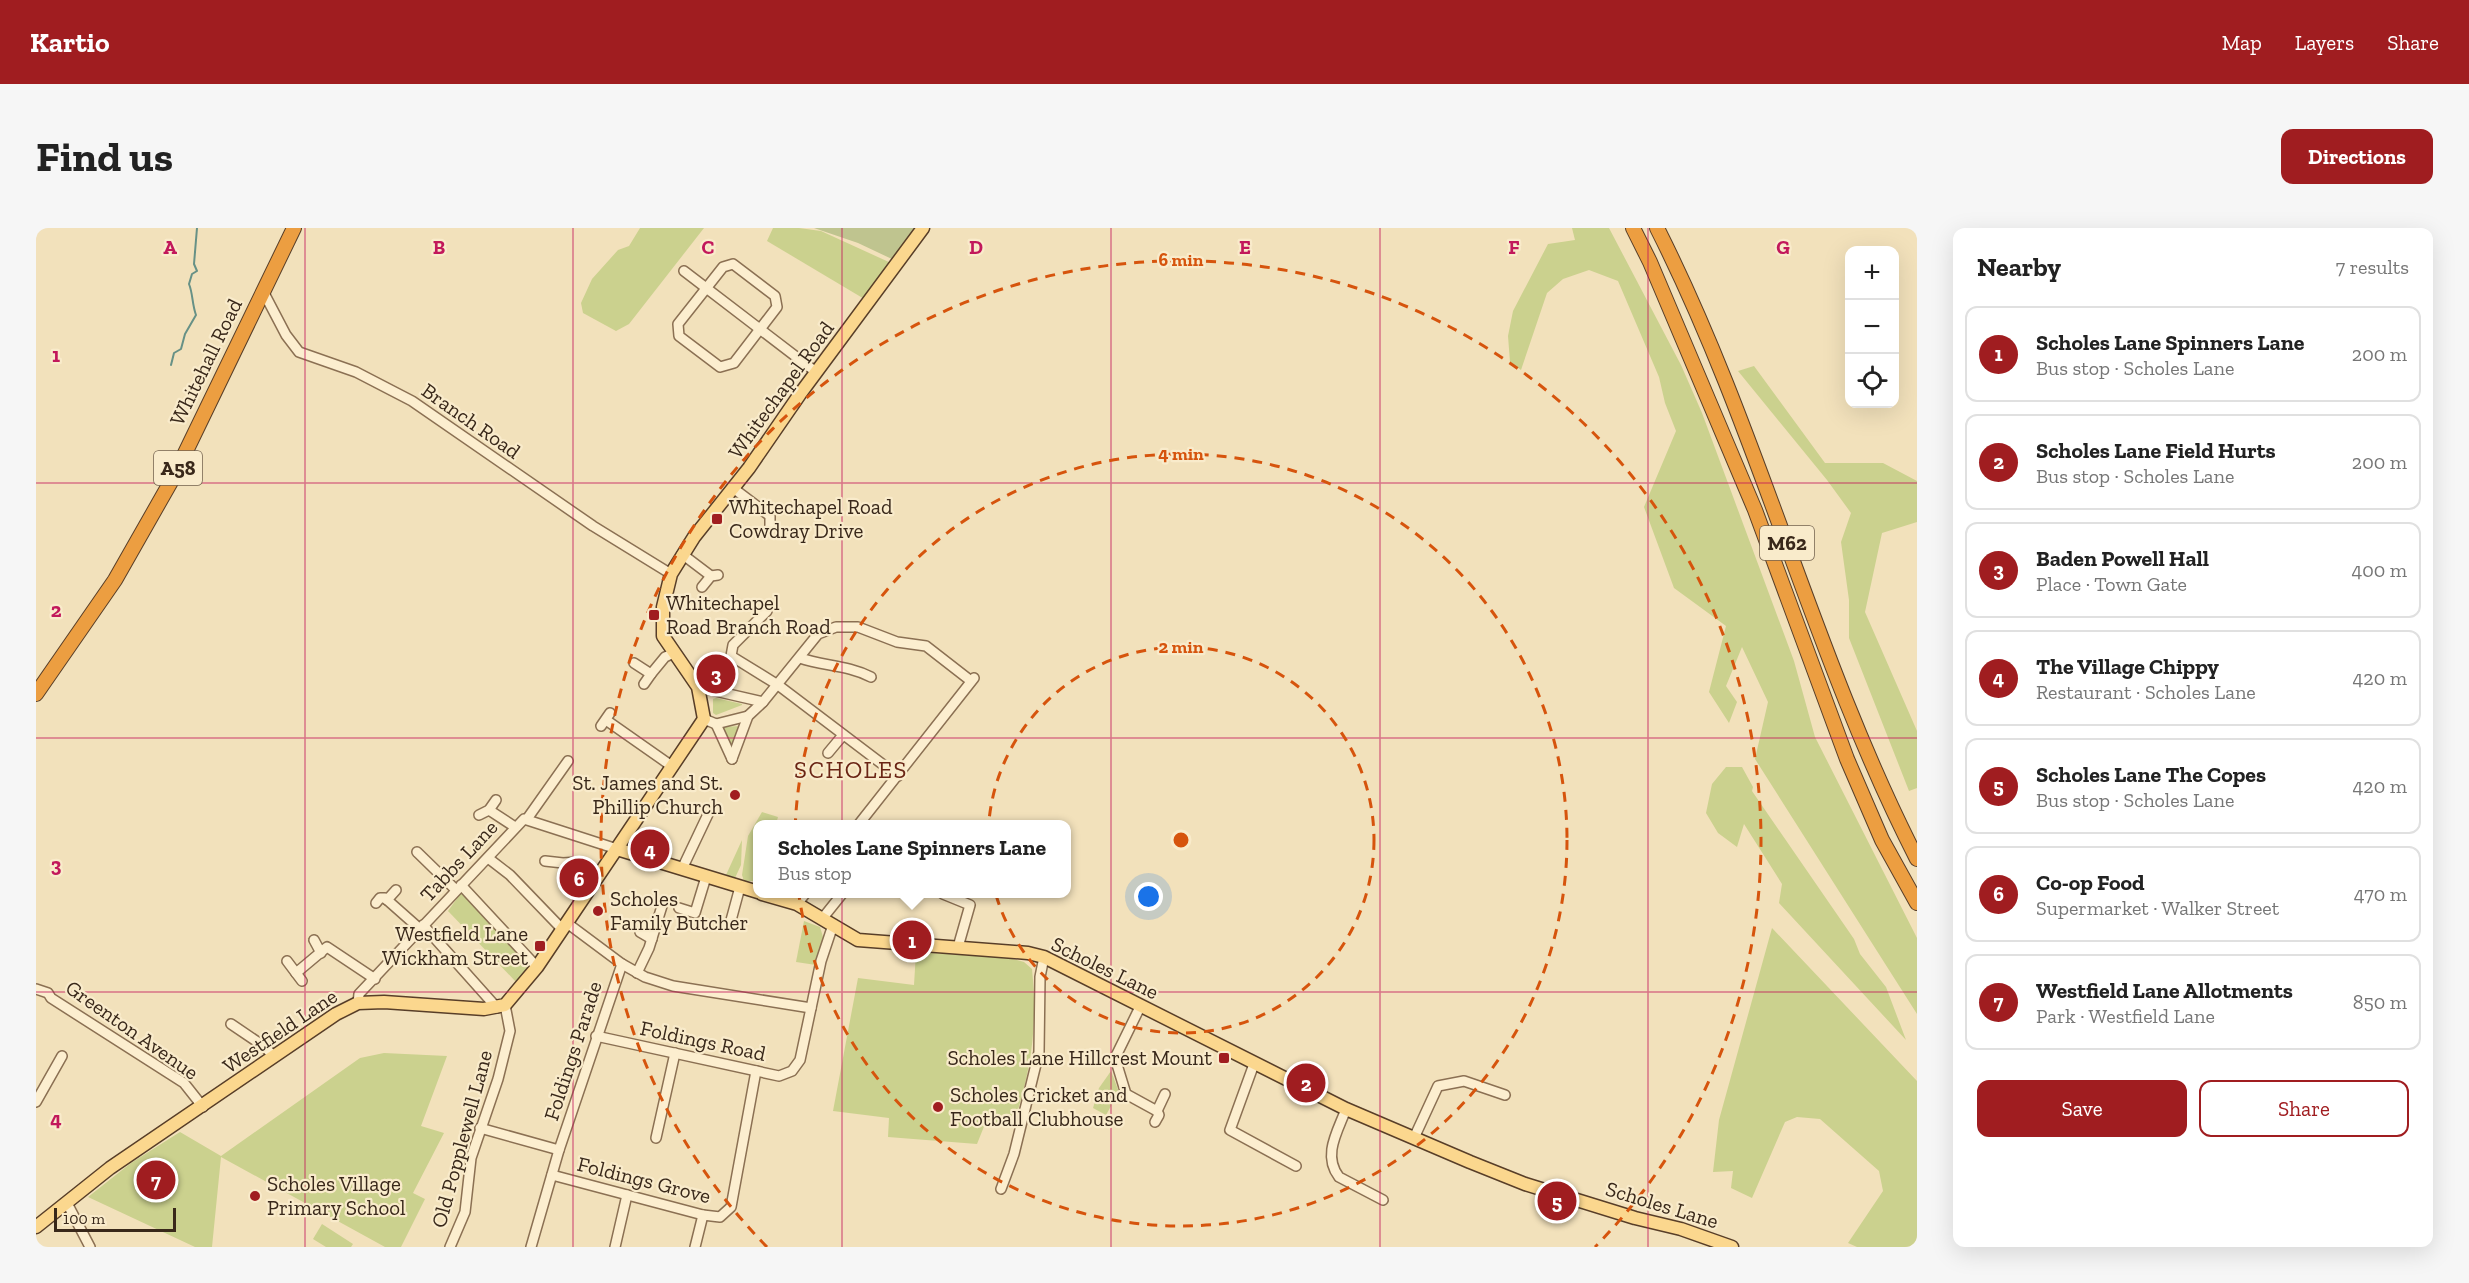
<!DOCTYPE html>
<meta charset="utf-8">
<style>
body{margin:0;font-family:"Zilla Slab",serif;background:#f6f6f6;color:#222}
.controls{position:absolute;right:18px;top:18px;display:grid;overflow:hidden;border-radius:12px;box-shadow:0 6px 24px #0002}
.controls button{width:54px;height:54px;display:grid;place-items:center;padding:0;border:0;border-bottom:2px solid #e0e0e0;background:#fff;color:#222;font:30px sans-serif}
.scale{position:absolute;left:18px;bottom:15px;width:122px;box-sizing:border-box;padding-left:6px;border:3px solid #39281a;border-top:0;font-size:16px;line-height:21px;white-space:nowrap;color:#39281a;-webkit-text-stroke:4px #f9ebcb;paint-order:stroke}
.you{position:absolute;left:1113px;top:669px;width:21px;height:21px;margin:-15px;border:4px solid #fff;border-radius:50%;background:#1a73e8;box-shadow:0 0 0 9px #1a73e833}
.badge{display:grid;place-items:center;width:39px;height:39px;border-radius:50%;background:#a01d20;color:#fff;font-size:20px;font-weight:700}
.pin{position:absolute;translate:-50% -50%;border:3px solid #fff;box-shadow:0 2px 6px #0006}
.popup{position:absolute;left:717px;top:592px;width:318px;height:78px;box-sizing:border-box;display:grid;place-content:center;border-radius:12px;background:#fff;filter:drop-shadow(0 2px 4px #0005);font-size:20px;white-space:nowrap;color:#767676}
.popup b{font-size:22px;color:#222}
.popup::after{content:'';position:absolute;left:50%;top:100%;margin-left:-12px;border:12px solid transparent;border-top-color:#fff}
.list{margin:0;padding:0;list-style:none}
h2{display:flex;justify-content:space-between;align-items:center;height:78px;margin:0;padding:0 24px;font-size:26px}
h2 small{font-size:20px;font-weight:400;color:#767676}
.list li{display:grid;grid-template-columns:39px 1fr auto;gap:18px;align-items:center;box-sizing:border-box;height:96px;margin:0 12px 12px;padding:0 12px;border:2px solid #e0e0e0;border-radius:12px}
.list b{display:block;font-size:22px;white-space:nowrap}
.list p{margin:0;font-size:20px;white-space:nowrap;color:#767676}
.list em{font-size:20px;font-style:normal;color:#767676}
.actions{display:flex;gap:12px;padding:18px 24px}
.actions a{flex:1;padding:14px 0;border:2px solid #a01d20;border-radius:12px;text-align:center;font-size:21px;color:#a01d20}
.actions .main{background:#a01d20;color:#fff}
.icon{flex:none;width:33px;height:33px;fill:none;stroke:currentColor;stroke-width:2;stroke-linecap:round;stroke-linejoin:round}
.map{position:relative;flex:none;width:1881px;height:1019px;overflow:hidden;border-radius:12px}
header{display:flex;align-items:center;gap:36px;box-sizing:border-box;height:84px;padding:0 30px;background:#a01d20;color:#fff}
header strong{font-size:28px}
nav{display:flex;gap:33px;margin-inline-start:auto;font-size:21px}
.intro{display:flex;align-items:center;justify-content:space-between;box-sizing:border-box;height:144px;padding:0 36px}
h1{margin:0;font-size:42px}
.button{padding:15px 27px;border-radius:12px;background:#a01d20;color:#fff;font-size:21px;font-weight:700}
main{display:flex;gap:36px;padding:0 36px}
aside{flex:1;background:#fff;border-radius:12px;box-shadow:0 6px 24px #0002}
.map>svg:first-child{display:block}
.green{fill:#cbd18e}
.cemetery{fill:#bfc48f}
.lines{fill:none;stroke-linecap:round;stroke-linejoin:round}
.stream{stroke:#679186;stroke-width:2}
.minor-casing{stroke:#8b7053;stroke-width:12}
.major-casing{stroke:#583e28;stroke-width:15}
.highway-casing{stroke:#583e28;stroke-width:16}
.minor{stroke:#fceecf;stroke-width:9}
.major{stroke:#fbd78e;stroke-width:12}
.highway{stroke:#ec9e41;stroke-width:14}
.grid{fill:none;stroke:#c2185b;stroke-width:1.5;stroke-opacity:0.55}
.ring{fill:none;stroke:#d6540d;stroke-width:3;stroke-dasharray:10 8}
.poi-dot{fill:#a01d20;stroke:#f9ebcb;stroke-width:2}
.labels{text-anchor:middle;stroke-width:4.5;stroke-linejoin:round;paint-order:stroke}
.shield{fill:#f9ebcb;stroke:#73624f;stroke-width:1.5}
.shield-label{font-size:20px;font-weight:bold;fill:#39281a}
.street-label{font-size:21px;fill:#39281a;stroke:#f9ebcb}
.poi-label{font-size:21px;fill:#39281a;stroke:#f9ebcb;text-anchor:start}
.quarter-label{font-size:24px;letter-spacing:1.5px;fill:#6a2515;stroke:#f9ebcb}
.grid-label{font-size:20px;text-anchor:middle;font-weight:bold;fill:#c2185b;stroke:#f9ebcb;stroke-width:4.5;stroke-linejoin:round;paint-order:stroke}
.centre{fill:#d6540d;stroke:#f9ebcb;stroke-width:3}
.ring-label{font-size:18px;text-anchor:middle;font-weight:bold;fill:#d6540d;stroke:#f9ebcb;stroke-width:4.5;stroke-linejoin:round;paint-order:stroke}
</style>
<header>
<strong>Kartio</strong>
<nav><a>Map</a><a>Layers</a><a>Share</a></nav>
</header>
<div class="intro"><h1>Find us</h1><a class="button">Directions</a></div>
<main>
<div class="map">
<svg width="1881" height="1019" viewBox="0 0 1881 1019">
<rect width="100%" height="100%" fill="#f2e1bb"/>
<!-- green -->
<g class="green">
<polygon points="604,0 668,0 593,96 580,103 547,85 545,75 556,51 582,22 593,18"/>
<polygon points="737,0 763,0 785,3 855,35 830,72 731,13"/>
<polygon points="1536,0 1573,0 1645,137 1666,185 1758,433 1779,509 1881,710 1881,786 1719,531 1732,474 1706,419 1690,458 1701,474 1693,495 1673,464 1690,398 1638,360 1608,279 1640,203 1629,175 1623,149 1582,53 1553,42 1527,51 1511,65 1485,142 1474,134 1472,108 1477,83 1512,16 1539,12"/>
<polygon points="1718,138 1789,235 1847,235 1881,253 1881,294 1846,305 1829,384 1881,503 1881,560 1873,563 1813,410 1813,372 1805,314 1815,285 1791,252 1702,143"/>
<polygon points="680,470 706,476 706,477 680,487 677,485 677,471"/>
<polygon points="706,498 696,519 694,520 684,499"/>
<polygon points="1690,539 1706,539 1717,559 1716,563 1818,711 1824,726 1850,759 1870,812 1743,675 1746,656 1708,596 1701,619 1682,605 1670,585 1676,556"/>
<polygon points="726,584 742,589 740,596 722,596 721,643 718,653 708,653 706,647 712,608"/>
<polygon points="706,612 705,637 699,650 690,647"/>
<polygon points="425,665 494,736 481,755 412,683"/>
<polygon points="768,693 784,699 787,709 780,737 760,734"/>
<polygon points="1736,700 1881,853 1881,1019 1821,1019 1812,1015 1847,963 1843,943 1784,891 1761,889 1749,894 1716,970 1695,960 1697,943 1677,944 1683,892"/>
<path d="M880 724 973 730 988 734 996 741C1002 800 995 842 977 898L949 896 941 916 852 909 853 890 797 883 822 750 878 757Z"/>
<polygon points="348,825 411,828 385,898 408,905 377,965 389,971 365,1019 349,1019 185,929 176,1019 159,1019 52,969 95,935 144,904 185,928 324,830"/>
<polygon points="1075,843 1083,864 1070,887 1057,880 1063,860"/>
<polygon points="286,996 317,1016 315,1019 290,1019 277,1011"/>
</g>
<!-- cemetery -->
<polygon class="cemetery" points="778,0 881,0 858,32 822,15"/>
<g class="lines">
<!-- stream -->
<path class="stream" d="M135 137 138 125 145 121 149 106 160 87C156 76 157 66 153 56L156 46 161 43 158 36 161 0"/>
<defs>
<g id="minor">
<polygon points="697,36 739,68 741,79 698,135 684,139 643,108 642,96 687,39"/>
<polyline points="648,43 780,144"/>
<polyline points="228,65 250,107 263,124 320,144 376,173 557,298 635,346"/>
<polyline points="697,260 734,288 734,298"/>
<polyline points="646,326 675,348"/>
<polyline points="666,359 675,348 682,347"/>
<polyline points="731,383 697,417 695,428 742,457 862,548"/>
<path d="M764 430C787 438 812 437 835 449"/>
<polyline points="598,435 615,446 629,429 638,425"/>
<polyline points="608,456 615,446"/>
<polyline points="662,459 727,474"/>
<polyline points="668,491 680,496 712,488"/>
<polyline points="570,492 637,539"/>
<polyline points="680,496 696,531"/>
<polyline points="565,498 574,485"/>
<polyline points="792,525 807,507"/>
<polyline points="696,531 712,488 727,474 782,406 800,399 822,399 861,414 890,418 935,453"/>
<polyline points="453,582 479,599"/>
<polyline points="443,587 453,582 460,572"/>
<polyline points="491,591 532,533"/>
<polyline points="823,596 938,450"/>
<polyline points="381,624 420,662"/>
<polyline points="452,630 474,647 526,701"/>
<polyline points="509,633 527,635 542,634 564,645"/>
<polyline points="646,641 674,582"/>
<polyline points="425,657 501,739"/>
<polyline points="907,666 934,677 922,719"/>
<polyline points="351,672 360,662"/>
<polyline points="340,675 344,670 349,670 384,701"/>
<polyline points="761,676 769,666"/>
<polyline points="643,680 659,685 670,649"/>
<polyline points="786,691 806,666"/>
<polyline points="531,695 586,736 609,749 637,758 775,780"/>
<polyline points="694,696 704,659"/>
<polyline points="387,697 461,780"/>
<polyline points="604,704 616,711"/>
<polyline points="278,712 285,725"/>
<polyline points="251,733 266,753"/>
<polyline points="260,745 291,719 339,751"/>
<polyline points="601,745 613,720 626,678"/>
<polyline points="0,761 12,765 15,770 148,855 167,879"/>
<polyline points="322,775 323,766 488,591 581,621"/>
<polyline points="1104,779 1079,830 1090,866 1121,883 1129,866"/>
<polyline points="195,796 229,819 238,829"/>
<polyline points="560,808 743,848 756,843 764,832 785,733 797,697"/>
<polyline points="1218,836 1194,902 1260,938"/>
<polyline points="0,874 26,828"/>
<path d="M1310 881C1302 903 1286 927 1303 949L1347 972"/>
<polyline points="1119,894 1123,887 1121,883"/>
<polyline points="444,900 523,922"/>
<polyline points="620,910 639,825"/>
<polyline points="1378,910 1402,858 1428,853 1469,867"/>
<polyline points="516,947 667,987 684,989 695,979 720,843"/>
<polyline points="965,961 978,926 1003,824 1004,749 1008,729"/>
<polyline points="31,975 54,1019"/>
<polyline points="414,1019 429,984 435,930 462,851 474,803 469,777"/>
<polyline points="495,1019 523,922 586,736"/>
<polyline points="579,1019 591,967"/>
<polyline points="659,1019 667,987"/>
</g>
<g id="major">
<polyline points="581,621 722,664"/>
<polyline points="726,666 761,676 822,712 992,725 1008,729 1310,881 1434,934 1489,956 1599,990 1645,1001 1696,1019"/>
<polyline points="0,999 74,940 300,786 322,775 348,774 448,781 469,777 501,739 668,491 662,459 627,408 627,379 635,346 658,309 713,240 764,166 887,0"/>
</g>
<g id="highway">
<polyline points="1597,0 1614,34 1719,282 1811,531 1846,612 1881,675"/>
<path d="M1621 0C1724 204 1777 428 1881 631"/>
<polyline points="0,466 79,352 137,250 258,0"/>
</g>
</defs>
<!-- minor casing -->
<use href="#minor" class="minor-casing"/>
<!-- major casing -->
<use href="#major" class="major-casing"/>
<!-- highway casing -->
<use href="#highway" class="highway-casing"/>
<!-- minor -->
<use href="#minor" class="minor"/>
<!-- major -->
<use href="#major" class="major"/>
<!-- highway -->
<use href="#highway" class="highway"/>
</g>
<!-- grid -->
<path class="grid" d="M269 0V1019M537 0V1019M806 0V1019M1075 0V1019M1344 0V1019M1612 0V1019M0 255H1881M0 510H1881M0 764H1881"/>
<!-- distance rings -->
<g class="ring">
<circle cx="1145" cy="612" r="193"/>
<circle cx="1145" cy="612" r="386"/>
<path d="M731 1019A580 580 0 1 1 1559 1019"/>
</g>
<!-- markers -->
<g class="poi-dot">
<rect x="675" y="285" width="12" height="12" rx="3"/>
<rect x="612" y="381" width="12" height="12" rx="3"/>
<circle cx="699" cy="567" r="6"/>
<circle cx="562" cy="683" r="6"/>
<rect x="498" y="712" width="12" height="12" rx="3"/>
<rect x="1182" y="824" width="12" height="12" rx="3"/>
<circle cx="902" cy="879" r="6"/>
<circle cx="219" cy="968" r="6"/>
</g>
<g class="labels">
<!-- shield labels -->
<g class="shield">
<rect x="118" y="223" width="48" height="34" rx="4.5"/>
<rect x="1724" y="298" width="54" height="34" rx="4.5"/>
</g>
<g class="shield-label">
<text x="142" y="247">A58</text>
<text x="1751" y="322">M62</text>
</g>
<!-- street labels -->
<g class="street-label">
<text transform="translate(170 134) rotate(-64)" y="7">Whitehall Road</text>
<text transform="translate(745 162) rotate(-54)" y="7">Whitechapel Road</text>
<text transform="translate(435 193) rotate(35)" y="7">Branch Road</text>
<text transform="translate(423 633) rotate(-47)" y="7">Tabbs Lane</text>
<text transform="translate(1069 740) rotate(26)" y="7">Scholes Lane</text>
<text transform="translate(96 802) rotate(35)" y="7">Greenton Avenue</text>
<text transform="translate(244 803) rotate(-34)" y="7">Westfield Lane</text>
<text transform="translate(667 813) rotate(12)" y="7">Foldings Road</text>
<text transform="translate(537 823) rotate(-72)" y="7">Foldings Parade</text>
<text transform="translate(426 911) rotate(-75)" y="7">Old Popplewell Lane</text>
<text transform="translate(608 952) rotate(14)" y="7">Foldings Grove</text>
<text transform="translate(1626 977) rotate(17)" y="7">Scholes Lane</text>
</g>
<!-- poi labels -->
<g class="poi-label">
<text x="693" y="286">Whitechapel Road<tspan x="693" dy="24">Cowdray Drive</tspan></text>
<text x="630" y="382">Whitechapel<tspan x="630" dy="24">Road Branch Road</tspan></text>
<text x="687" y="562" text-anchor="end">St. James and St.<tspan x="687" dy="24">Phillip Church</tspan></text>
<text x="574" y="678">Scholes<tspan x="574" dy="24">Family Butcher</tspan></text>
<text x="492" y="713" text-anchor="end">Westfield Lane<tspan x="492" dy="24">Wickham Street</tspan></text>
<text x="1176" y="837" text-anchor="end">Scholes Lane Hillcrest Mount</text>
<text x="914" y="874">Scholes Cricket and<tspan x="914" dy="24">Football Clubhouse</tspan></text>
<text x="231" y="963">Scholes Village<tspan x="231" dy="24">Primary School</tspan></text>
</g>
<!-- quarter labels -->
<g class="quarter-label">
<text x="815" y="550">SCHOLES</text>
</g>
</g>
<g class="grid-label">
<text x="134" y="26">A</text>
<text x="403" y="26">B</text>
<text x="672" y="26">C</text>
<text x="940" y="26">D</text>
<text x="1209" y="26">E</text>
<text x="1478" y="26">F</text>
<text x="1747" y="26">G</text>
<text x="20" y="134">1</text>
<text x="20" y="389">2</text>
<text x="20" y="644">3</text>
<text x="20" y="898">4</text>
</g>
<circle cx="1145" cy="612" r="9" class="centre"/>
<g class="ring-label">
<text x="1145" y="38">6 min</text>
<text x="1145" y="232">4 min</text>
<text x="1145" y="425">2 min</text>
</g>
</svg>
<div class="controls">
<button>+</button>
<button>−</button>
<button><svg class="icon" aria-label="locate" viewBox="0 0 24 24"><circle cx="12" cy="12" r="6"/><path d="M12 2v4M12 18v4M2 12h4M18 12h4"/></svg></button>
</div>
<div class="scale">100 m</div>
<div class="you"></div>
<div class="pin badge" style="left:876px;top:712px">1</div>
<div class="popup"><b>Scholes Lane Spinners Lane</b>Bus stop</div>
<div class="pin badge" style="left:1270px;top:855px">2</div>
<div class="pin badge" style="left:680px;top:446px">3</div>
<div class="pin badge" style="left:614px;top:621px">4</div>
<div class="pin badge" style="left:1521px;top:973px">5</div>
<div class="pin badge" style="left:543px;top:650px">6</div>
<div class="pin badge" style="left:120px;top:952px">7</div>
</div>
<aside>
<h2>Nearby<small>7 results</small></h2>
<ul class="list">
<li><span class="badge">1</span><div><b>Scholes Lane Spinners Lane</b><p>Bus stop · Scholes Lane</p></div><em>200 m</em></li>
<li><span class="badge">2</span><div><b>Scholes Lane Field Hurts</b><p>Bus stop · Scholes Lane</p></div><em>200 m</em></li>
<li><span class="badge">3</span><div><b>Baden Powell Hall</b><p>Place · Town Gate</p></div><em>400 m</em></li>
<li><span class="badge">4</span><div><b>The Village Chippy</b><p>Restaurant · Scholes Lane</p></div><em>420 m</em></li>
<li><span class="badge">5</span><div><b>Scholes Lane The Copes</b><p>Bus stop · Scholes Lane</p></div><em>420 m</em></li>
<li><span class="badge">6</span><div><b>Co-op Food</b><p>Supermarket · Walker Street</p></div><em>470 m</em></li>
<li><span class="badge">7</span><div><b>Westfield Lane Allotments</b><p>Park · Westfield Lane</p></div><em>850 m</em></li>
</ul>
<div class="actions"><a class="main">Save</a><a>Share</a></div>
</aside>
</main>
